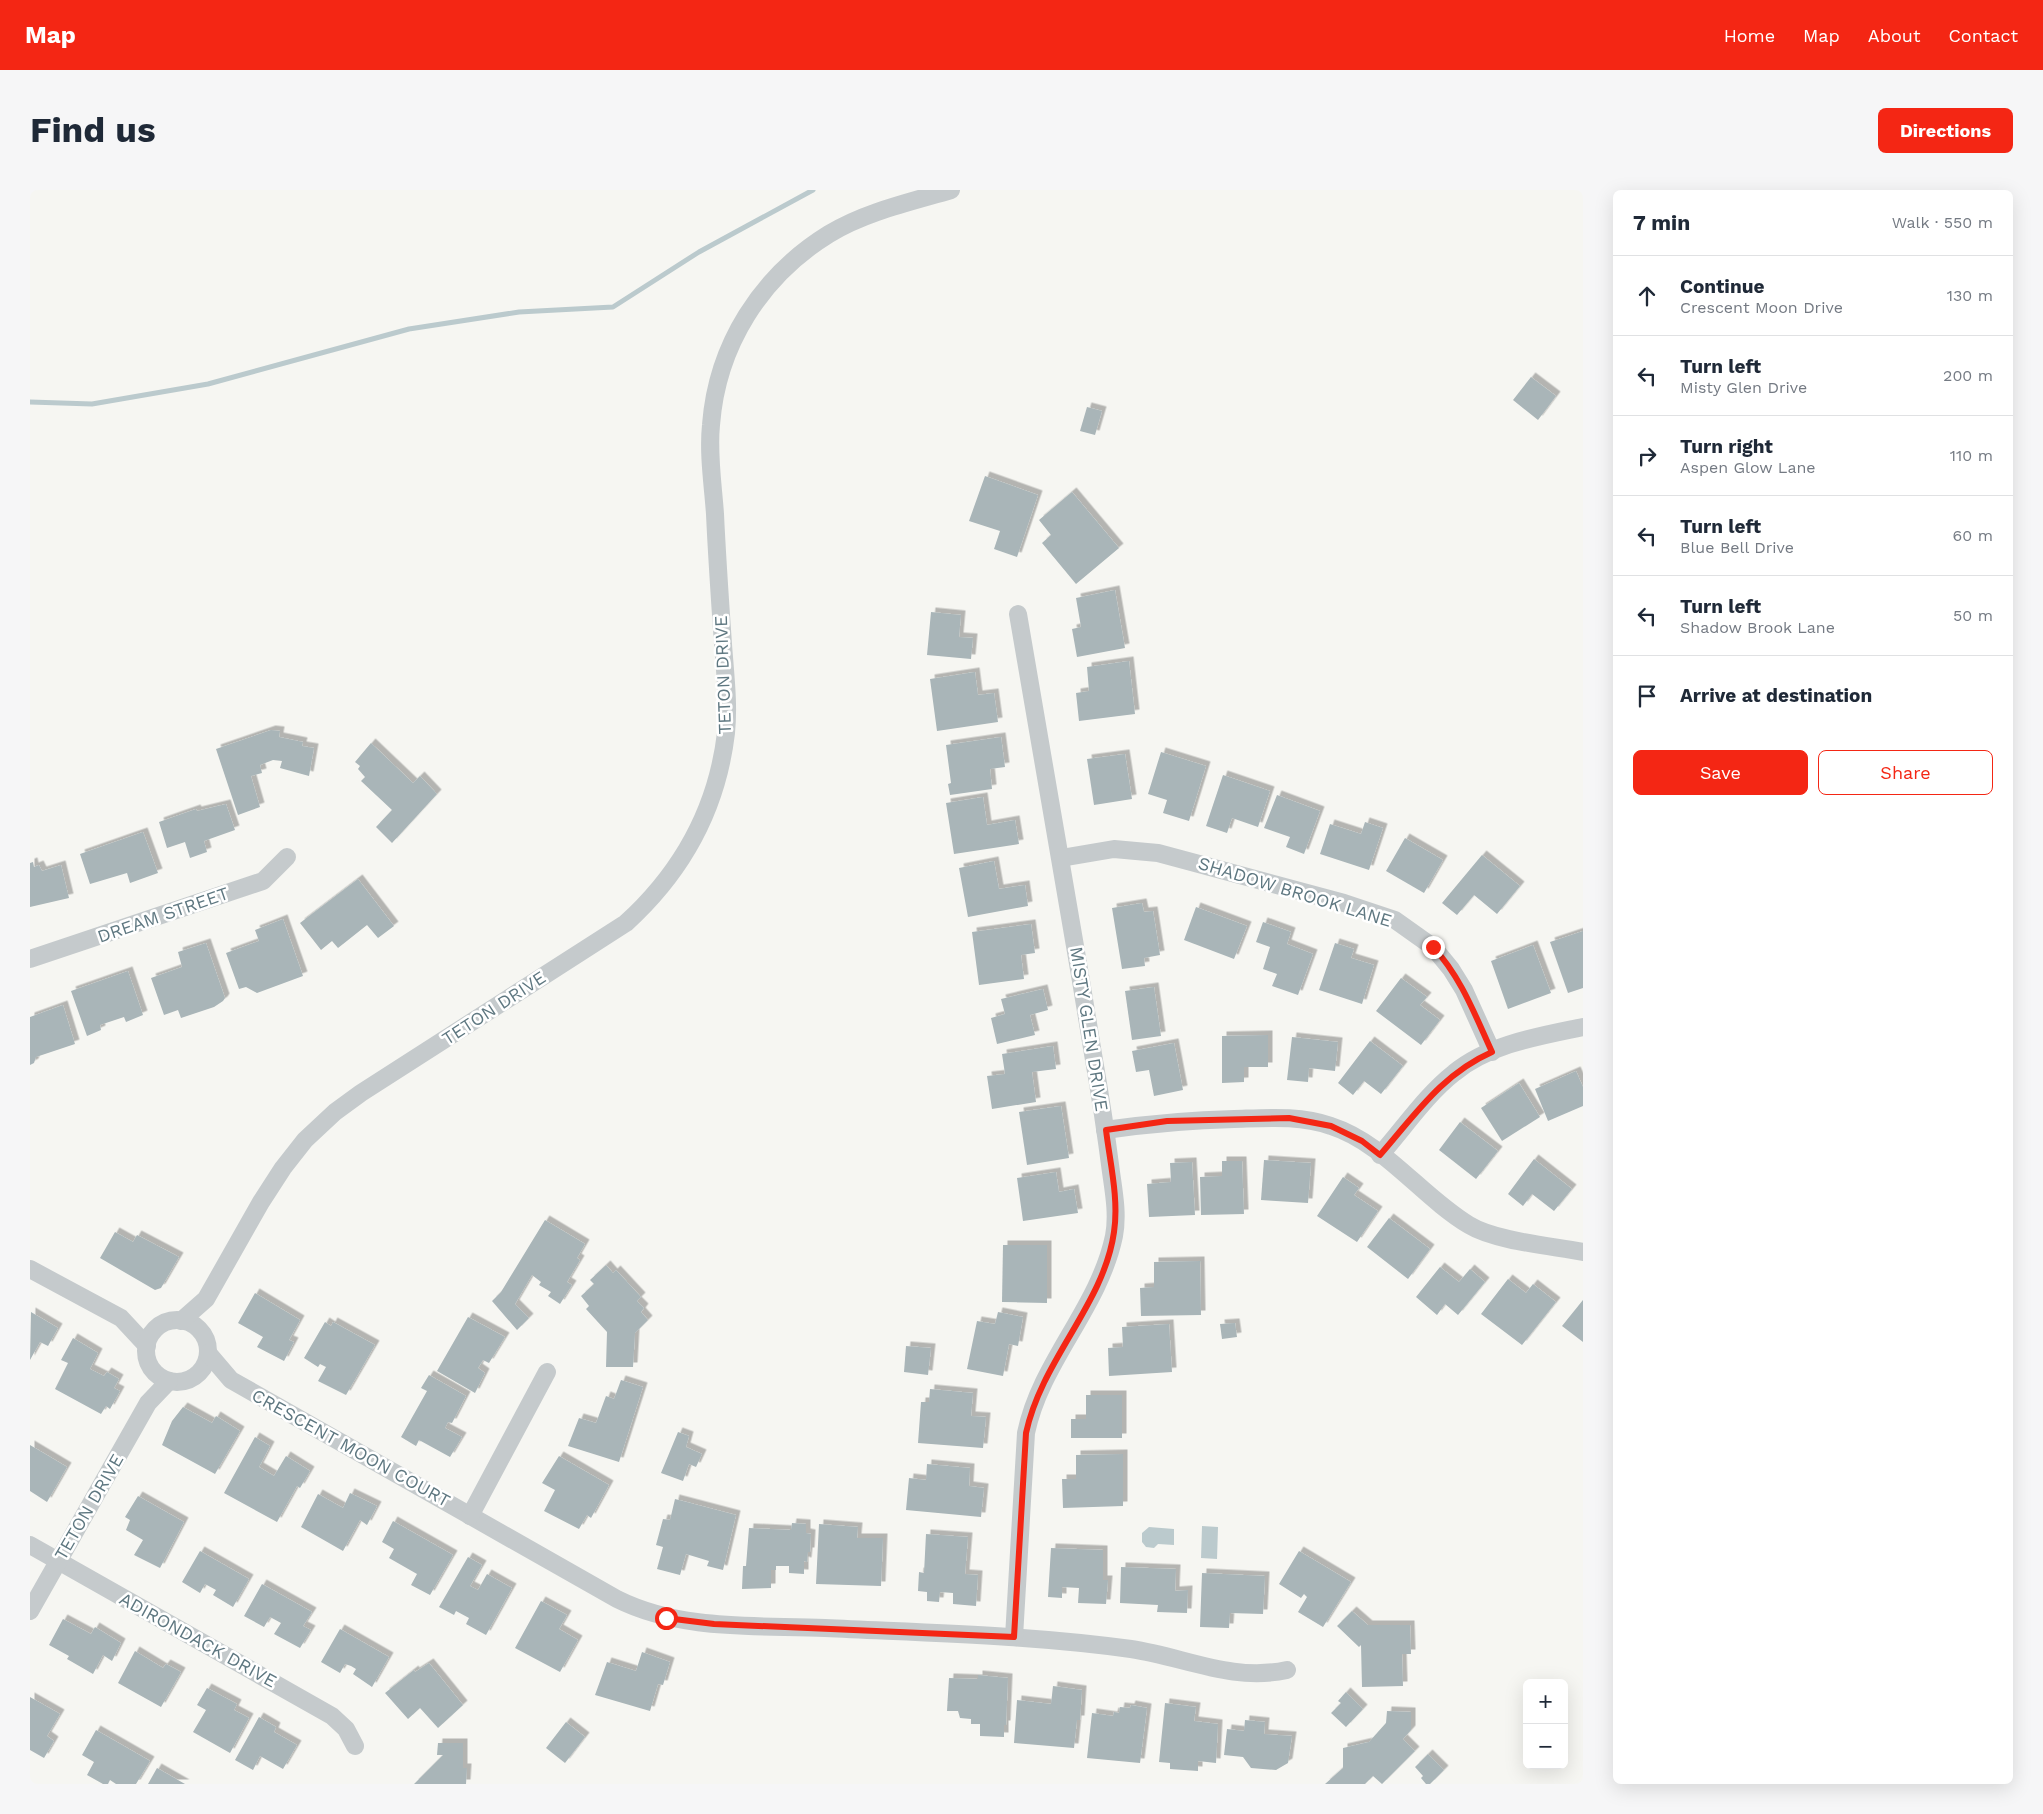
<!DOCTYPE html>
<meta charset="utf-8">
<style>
body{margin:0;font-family:"Work Sans",sans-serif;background:#f6f6f7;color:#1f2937}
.controls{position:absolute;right:15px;bottom:15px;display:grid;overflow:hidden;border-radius:8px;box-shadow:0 5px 20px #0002}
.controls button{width:45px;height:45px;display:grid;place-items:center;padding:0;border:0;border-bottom:1px solid #e0e1e3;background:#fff;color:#1f2937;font:25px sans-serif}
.stop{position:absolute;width:15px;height:15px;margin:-11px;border:4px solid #f42614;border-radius:50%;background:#fff}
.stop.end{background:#f42614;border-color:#fff;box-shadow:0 1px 5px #0008}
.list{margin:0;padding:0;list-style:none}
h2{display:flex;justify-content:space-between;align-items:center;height:65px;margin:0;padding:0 20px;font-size:21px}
h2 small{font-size:16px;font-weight:400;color:#747a83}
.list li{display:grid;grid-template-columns:32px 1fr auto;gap:15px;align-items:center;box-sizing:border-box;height:80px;padding:0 20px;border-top:1px solid #e0e1e3}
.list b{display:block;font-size:19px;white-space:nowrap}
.list p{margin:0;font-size:16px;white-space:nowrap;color:#747a83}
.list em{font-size:16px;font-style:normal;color:#747a83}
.actions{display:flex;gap:10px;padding:15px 20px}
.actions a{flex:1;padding:11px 0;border:1px solid #f42614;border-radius:8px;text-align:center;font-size:18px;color:#f42614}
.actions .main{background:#f42614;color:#fff}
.icon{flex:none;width:28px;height:28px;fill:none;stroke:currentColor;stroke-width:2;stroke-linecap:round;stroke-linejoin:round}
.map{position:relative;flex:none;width:1553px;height:1594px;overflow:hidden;border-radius:8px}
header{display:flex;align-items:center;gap:30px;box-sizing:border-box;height:70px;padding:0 25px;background:#f42614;color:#fff}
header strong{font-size:24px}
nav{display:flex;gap:28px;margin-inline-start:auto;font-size:18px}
.intro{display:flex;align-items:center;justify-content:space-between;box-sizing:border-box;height:120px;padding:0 30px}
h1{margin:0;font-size:35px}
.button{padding:12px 22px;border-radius:8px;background:#f42614;color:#fff;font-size:18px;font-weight:700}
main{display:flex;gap:30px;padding:0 30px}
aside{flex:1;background:#fff;border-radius:8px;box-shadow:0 5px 20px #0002}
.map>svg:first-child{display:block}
.water{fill:#bbcacd}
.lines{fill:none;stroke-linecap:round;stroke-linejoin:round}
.stream{stroke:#bbcacd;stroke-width:5}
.building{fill:#a9b5b8;filter:url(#shadow)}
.minor{stroke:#c5cacc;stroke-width:18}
.route{stroke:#f42614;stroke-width:6}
.labels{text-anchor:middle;stroke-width:5;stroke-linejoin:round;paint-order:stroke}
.street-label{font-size:18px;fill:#5e7780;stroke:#fff}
</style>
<header>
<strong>Map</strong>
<nav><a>Home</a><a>Map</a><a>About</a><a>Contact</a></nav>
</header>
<div class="intro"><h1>Find us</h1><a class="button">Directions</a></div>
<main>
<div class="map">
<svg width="1553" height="1594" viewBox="0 0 1553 1594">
<defs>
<filter id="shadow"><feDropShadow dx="4.5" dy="-4.5" stdDeviation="0" flood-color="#0004"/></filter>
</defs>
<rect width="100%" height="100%" fill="#f6f6f2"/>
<!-- water -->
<g class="water">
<polygon points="1172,1336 1188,1337 1187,1369 1171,1368"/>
<polygon points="1119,1337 1144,1339 1144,1355 1128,1354 1124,1358 1116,1357 1112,1352 1112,1343"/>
</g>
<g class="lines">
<!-- stream -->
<polyline class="stream" points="0,212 62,214 178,194 379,139 489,122 583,117 669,62 783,0"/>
</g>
<!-- building -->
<g class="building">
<polygon points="1501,187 1526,206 1508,230 1483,210"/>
<polygon points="1057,217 1072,221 1065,245 1050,241"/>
<polygon points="955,286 1008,305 987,367 964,359 970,341 939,331"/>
<polygon points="1042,302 1089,358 1046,394 1012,353 1021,345 1009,330"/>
<polygon points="1085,400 1095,458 1047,467 1042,439 1051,437 1046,408"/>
<polygon points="901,422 931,425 929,447 943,448 941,469 897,465"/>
<polygon points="1099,471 1105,524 1049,531 1046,503 1059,501 1057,477"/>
<polygon points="945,482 948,505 964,503 968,532 907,541 900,489"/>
<polygon points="241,540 250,541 249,547 273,552 272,556 284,558 279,586 250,578 252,571 243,570 230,575 232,583 221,586 230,617 208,625 186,559"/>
<polygon points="971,547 975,577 960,579 962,599 920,605 918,594 921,593 916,555"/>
<polygon points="341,553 383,593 390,586 407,604 362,653 346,637 362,620 331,591 335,587 328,579 330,576 325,572"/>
<polygon points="1131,562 1176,576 1159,631 1133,623 1137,610 1118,604"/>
<polygon points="1095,564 1102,609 1064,615 1057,569"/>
<polygon points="1193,585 1240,601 1228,637 1202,628 1197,643 1176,636"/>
<polygon points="1247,605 1290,621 1274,664 1256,657 1260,647 1234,638"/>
<polygon points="953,607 957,635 985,630 989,654 924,664 916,613"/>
<polygon points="196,614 205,640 174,651 177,662 160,668 155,652 137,658 129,632 166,619 167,621"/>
<polygon points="1335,632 1353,638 1339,680 1290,664 1300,634 1331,644"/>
<polygon points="113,642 128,683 100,693 97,683 60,694 50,664"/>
<polygon points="1375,648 1413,670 1394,703 1356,681"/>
<polygon points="1452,665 1490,696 1467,724 1444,705 1427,725 1412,713"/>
<polygon points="964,671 969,699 995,695 998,716 938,727 929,678"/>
<polygon points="3,672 4,677 9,675 12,681 31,675 39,708 0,717 0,673"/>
<polygon points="328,689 364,736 348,748 337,735 308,758 302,751 291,760 270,733"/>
<polygon points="1112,713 1114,722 1123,721 1130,765 1114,768 1115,776 1092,779 1082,718"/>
<polygon points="1166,717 1217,736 1204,769 1154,750"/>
<polygon points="253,729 273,786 227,803 216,797 209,799 196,763 229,751 225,740"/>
<polygon points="1233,732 1261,742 1257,754 1283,764 1268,805 1242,796 1247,784 1233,779 1240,757 1226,752"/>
<polygon points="1001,734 1005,763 991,765 994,789 949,795 942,742"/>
<polygon points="1553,741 1553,798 1538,803 1520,752"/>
<polygon points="176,753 195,808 193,811 184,817 151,828 148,820 134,825 121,788 152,777 148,762"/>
<polygon points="1305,753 1324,759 1321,768 1344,775 1332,814 1289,800"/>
<polygon points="1503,755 1521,803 1478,819 1461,771"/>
<polygon points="98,781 113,825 96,832 94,827 70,835 71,840 57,846 41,801"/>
<polygon points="1371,788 1397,807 1390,815 1410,830 1391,855 1346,821"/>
<polygon points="1124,797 1131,846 1102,850 1095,801"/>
<polygon points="1013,799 1018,820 1000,825 1005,845 967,854 961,828 975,824 971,809"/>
<polygon points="33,815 45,854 6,867 4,873 0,875 0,827"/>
<polygon points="1238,845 1238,877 1214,877 1214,892 1192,893 1192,846"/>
<polygon points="1262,847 1308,852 1305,881 1279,878 1278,892 1257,890"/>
<polygon points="1340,851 1373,876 1351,904 1334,891 1323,905 1308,893"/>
<polygon points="1144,853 1153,900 1124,906 1119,880 1106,882 1102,861"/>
<polygon points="1023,856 1026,879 1002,882 1006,912 962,919 957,886 975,884 972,864"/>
<polygon points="1546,881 1553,897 1553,916 1518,931 1505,899"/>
<polygon points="1489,893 1510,927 1472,951 1451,918"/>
<polygon points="1031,916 1039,968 997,975 989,922"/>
<polygon points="1430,932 1468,961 1446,989 1409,960"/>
<polygon points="1504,969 1542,999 1524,1021 1502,1004 1493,1016 1478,1004"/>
<polygon points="1234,970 1281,973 1278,1013 1231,1010"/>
<polygon points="1192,971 1212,971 1214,1024 1171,1025 1170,987 1192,986"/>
<polygon points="1162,972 1165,1025 1119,1027 1117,994 1141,992 1140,973"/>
<polygon points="1026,982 1029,1002 1044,999 1048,1023 993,1031 987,988"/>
<polygon points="1313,987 1329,998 1324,1005 1348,1021 1327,1052 1287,1026"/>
<polygon points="1359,1028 1400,1059 1378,1089 1337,1057"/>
<polygon points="515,1030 555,1054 547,1068 550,1070 537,1092 542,1095 530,1114 518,1106 521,1102 509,1095 511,1092 502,1085 485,1114 499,1128 487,1140 462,1111 471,1102"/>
<polygon points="85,1042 103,1052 107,1045 149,1067 131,1098 125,1100 70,1068"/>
<polygon points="973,1055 1017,1055 1017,1113 972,1112"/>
<polygon points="1170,1071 1171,1125 1111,1126 1110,1098 1124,1097 1124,1072"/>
<polygon points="576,1075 583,1083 586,1080 611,1107 607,1111 614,1118 611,1122 618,1130 605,1143 603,1177 576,1177 577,1142 556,1119 559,1116 551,1106 564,1094 560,1090"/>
<polygon points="1410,1077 1429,1092 1440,1079 1455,1092 1428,1125 1415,1114 1407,1125 1386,1107"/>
<polygon points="1478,1089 1496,1103 1503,1094 1526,1112 1492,1155 1451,1124"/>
<polygon points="225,1103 270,1130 259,1150 264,1152 254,1171 227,1157 233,1147 208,1133"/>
<polygon points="1553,1110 1553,1152 1532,1136"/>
<polygon points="1,1122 28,1138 18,1156 10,1152 0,1170"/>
<polygon points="968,1122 993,1127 988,1156 979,1154 973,1186 937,1179 947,1131 965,1134"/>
<polygon points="438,1127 475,1147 459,1173 453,1170 448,1178 455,1183 445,1203 407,1181"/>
<polygon points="295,1132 301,1136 303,1132 345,1155 316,1205 288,1191 296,1177 290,1174 288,1177 274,1168"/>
<polygon points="1205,1133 1207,1147 1192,1149 1190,1134"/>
<polygon points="1139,1134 1142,1182 1079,1186 1078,1158 1093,1157 1092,1137"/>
<polygon points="43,1148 68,1163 60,1179 74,1186 77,1182 89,1189 84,1198 90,1201 80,1219 76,1216 71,1224 25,1199 38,1173 31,1170"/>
<polygon points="876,1156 901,1158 898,1185 874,1182"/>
<polygon points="399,1185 436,1206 422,1233 418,1232 415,1238 432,1247 420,1267 389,1250 386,1256 371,1247 397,1201 391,1198"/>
<polygon points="591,1190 613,1197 589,1272 538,1256 549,1228 566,1233 576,1206 584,1209"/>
<polygon points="900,1199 943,1203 941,1226 956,1227 953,1258 888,1253 891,1212 899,1212"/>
<polygon points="1056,1205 1092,1205 1092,1248 1041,1248 1041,1229 1056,1229"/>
<polygon points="153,1217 182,1233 186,1226 210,1241 185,1284 132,1255 142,1231"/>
<polygon points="648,1242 659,1246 656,1257 672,1264 666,1277 659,1274 653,1291 631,1283"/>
<polygon points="225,1247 240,1256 229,1277 244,1286 256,1266 280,1281 270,1298 267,1296 247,1332 194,1303"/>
<polygon points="0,1255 37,1277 17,1312 0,1301"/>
<polygon points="1093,1264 1093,1316 1033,1318 1032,1289 1046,1289 1046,1265"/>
<polygon points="529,1266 579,1295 561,1328 557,1325 549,1339 514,1321 525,1300 512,1293"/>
<polygon points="897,1274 940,1278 939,1296 954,1298 951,1327 876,1320 879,1288 896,1290"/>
<polygon points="320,1303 347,1316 337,1335 330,1330 313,1361 271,1337 288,1304 313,1318"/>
<polygon points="108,1306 154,1332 130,1378 104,1365 113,1350 96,1340 100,1330 95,1327"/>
<polygon points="645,1309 706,1325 693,1380 677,1376 679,1371 656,1364 650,1385 627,1379 633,1357 626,1355 633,1329 640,1330"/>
<polygon points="363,1331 423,1365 400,1405 381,1395 387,1384 359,1368 364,1359 352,1352"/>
<polygon points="762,1333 776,1334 776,1343 781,1344 780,1362 778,1362 777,1372 774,1371 774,1384 759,1383 759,1376 746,1376 746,1380 741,1380 741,1398 712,1399 713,1376 716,1376 719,1338 761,1340"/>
<polygon points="789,1334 828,1337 827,1348 853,1348 851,1396 786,1394"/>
<polygon points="896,1344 938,1347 935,1384 948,1385 946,1416 923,1414 923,1403 910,1402 909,1412 897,1411 897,1402 888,1401 889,1382 894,1383"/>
<polygon points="1021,1358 1073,1360 1073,1390 1078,1390 1076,1414 1048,1413 1049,1398 1032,1397 1032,1408 1018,1407"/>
<polygon points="170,1361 219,1389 203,1417 183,1405 186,1400 175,1394 170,1403 152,1392"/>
<polygon points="1269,1361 1321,1392 1293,1437 1268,1422 1277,1407 1274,1404 1271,1408 1249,1394"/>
<polygon points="438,1367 452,1375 440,1396 448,1400 457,1384 482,1398 456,1445 436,1434 439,1428 426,1421 424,1425 409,1417"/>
<polygon points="1091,1377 1146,1379 1145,1401 1158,1400 1157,1423 1127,1422 1128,1415 1090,1413"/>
<polygon points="1172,1383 1235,1386 1233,1424 1200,1423 1199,1438 1170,1437"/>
<polygon points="232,1394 282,1422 273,1436 281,1440 270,1458 244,1444 251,1433 240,1427 234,1437 214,1426"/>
<polygon points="511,1411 537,1425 529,1439 548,1450 530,1482 485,1458"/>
<polygon points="1322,1421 1338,1435 1380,1435 1381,1464 1372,1464 1373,1496 1332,1497 1331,1455 1329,1457 1307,1436"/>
<polygon points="33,1429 61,1444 65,1437 91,1453 82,1471 73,1465 63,1484 37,1469 39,1466 19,1455"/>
<polygon points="310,1439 359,1467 342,1497 323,1484 326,1479 321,1476 315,1474 310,1483 291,1472"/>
<polygon points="105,1461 133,1478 136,1474 151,1482 131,1517 88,1493"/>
<polygon points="612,1462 640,1472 633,1495 628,1494 620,1521 565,1505 577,1472 606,1481"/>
<polygon points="399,1473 433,1515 408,1538 390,1518 378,1529 355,1503 384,1480 385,1482"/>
<polygon points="948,1485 978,1488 976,1535 974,1535 974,1547 950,1546 950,1534 941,1534 941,1529 930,1528 928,1521 917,1521 919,1488 948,1489"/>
<polygon points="1023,1496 1052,1500 1050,1530 1047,1530 1044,1558 984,1553 987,1510 1021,1514"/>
<polygon points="177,1498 207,1514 204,1520 219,1528 200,1563 163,1542 176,1520 167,1515"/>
<polygon points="1316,1502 1333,1519 1316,1537 1301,1523 1311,1513 1308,1511"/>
<polygon points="0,1507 30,1524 17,1546 24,1551 14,1568 0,1560"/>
<polygon points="1135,1513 1166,1517 1164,1531 1188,1534 1186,1573 1168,1571 1168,1581 1140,1579 1140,1573 1129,1572"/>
<polygon points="1101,1515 1117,1518 1110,1573 1057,1568 1062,1523 1083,1526 1084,1522 1089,1523 1090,1517 1100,1518"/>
<polygon points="1357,1521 1381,1522 1381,1540 1373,1549 1385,1561 1352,1594 1343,1586 1335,1594 1295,1594 1313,1578 1313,1558 1339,1552 1356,1533"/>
<polygon points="229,1527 246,1537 244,1542 267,1555 253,1579 230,1566 223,1580 205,1570"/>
<polygon points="1215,1530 1235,1532 1234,1544 1262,1546 1258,1573 1246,1580 1221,1578 1213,1567 1194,1565 1197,1539 1214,1541"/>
<polygon points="536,1532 555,1547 535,1573 516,1558"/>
<polygon points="66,1540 120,1571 106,1594 86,1594 80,1590 78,1594 73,1594 57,1585 64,1572 52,1565"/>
<polygon points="408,1553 433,1553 433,1578 437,1578 436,1594 384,1594 413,1565 407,1565"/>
<polygon points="1398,1564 1414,1580 1400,1594 1396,1594 1391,1588 1393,1586 1385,1577"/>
<polygon points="127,1578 155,1594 118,1594"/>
</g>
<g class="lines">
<!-- minor -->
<g class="minor">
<polyline points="1031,668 1084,659 1128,663 1314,713 1365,730 1403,757 1421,779 1434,800 1462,862"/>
<polyline points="0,769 233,691 257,667"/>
<path d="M1075 940C1118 934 1160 930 1204 929 1237 928 1270 925 1301 936 1354 953 1392 1007 1439 1035 1465 1051 1522 1056 1553 1062"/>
<path d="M1350 965C1374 938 1396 905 1424 883 1459 854 1510 846 1553 837"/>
<polyline points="0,1079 91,1128 117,1156"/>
<circle cx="147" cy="1161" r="31"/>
<path d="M151 1131 176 1109 231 1012 253 978 275 950 305 922 331 903 596 733C652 682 687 619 696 543 699 514 695 483 693 454 690 411 687 368 685 324 683 295 678 264 681 235 687 155 731 86 799 44 835 22 880 12 921 0"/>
<path d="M178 1163 201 1190 587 1409C651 1441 725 1435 795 1438 897 1443 1000 1445 1101 1459 1155 1467 1202 1492 1257 1480"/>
<polyline points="440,1326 517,1182"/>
<polyline points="0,1355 302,1526 316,1539 325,1556"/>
<polyline points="0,1421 118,1213 139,1191"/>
<path d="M984 1447 996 1243C1011 1171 1069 1118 1084 1046 1088 1025 1084 1003 1081 982 1076 943 1070 904 1063 864 1039 717 1014 570 988 424"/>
</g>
</g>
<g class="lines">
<!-- route -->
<path class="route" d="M636 1428 684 1434 984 1447 996 1243C1012 1169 1074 1114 1084 1042 1089 1009 1080 973 1076 940L1137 931 1259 928 1301 936 1332 951 1350 965C1385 925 1412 884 1462 862 1445 825 1431 787 1403 757"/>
</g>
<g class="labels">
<!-- street labels -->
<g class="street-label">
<text transform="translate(693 485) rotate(-92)" y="6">TETON DRIVE</text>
<text transform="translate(1265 702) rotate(17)" y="6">SHADOW BROOK LANE</text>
<text transform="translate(133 725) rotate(-19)" y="6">DREAM STREET</text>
<text transform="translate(464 818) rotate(-33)" y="6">TETON DRIVE</text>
<text transform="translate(1059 839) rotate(81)" y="6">MISTY GLEN DRIVE</text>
<text transform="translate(321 1258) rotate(29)" y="6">CRESCENT MOON COURT</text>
<text transform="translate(59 1317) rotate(-60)" y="6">TETON DRIVE</text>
<text transform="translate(168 1450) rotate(29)" y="6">ADIRONDACK DRIVE</text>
</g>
</g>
</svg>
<div class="controls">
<button>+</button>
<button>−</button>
</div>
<div class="stop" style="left:636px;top:1428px"></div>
<div class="stop end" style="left:1403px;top:757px"></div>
</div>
<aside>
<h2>7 min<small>Walk · 550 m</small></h2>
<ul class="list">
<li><svg class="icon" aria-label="ahead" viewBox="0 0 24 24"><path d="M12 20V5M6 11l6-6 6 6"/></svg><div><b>Continue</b><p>Crescent Moon Drive</p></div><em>130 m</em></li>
<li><svg class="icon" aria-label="left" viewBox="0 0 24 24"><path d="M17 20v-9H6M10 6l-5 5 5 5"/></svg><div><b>Turn left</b><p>Misty Glen Drive</p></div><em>200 m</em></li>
<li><svg class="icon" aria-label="right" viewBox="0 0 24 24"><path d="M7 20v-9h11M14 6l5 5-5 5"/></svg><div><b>Turn right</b><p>Aspen Glow Lane</p></div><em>110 m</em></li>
<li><svg class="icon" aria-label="left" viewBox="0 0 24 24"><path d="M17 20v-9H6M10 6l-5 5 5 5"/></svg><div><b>Turn left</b><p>Blue Bell Drive</p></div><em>60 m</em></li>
<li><svg class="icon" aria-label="left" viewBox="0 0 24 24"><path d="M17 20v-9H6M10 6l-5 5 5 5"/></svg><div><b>Turn left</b><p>Shadow Brook Lane</p></div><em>50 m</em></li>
<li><svg class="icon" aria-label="arrive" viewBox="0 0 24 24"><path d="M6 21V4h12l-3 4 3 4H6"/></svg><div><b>Arrive at destination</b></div></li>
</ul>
<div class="actions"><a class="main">Save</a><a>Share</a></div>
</aside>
</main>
